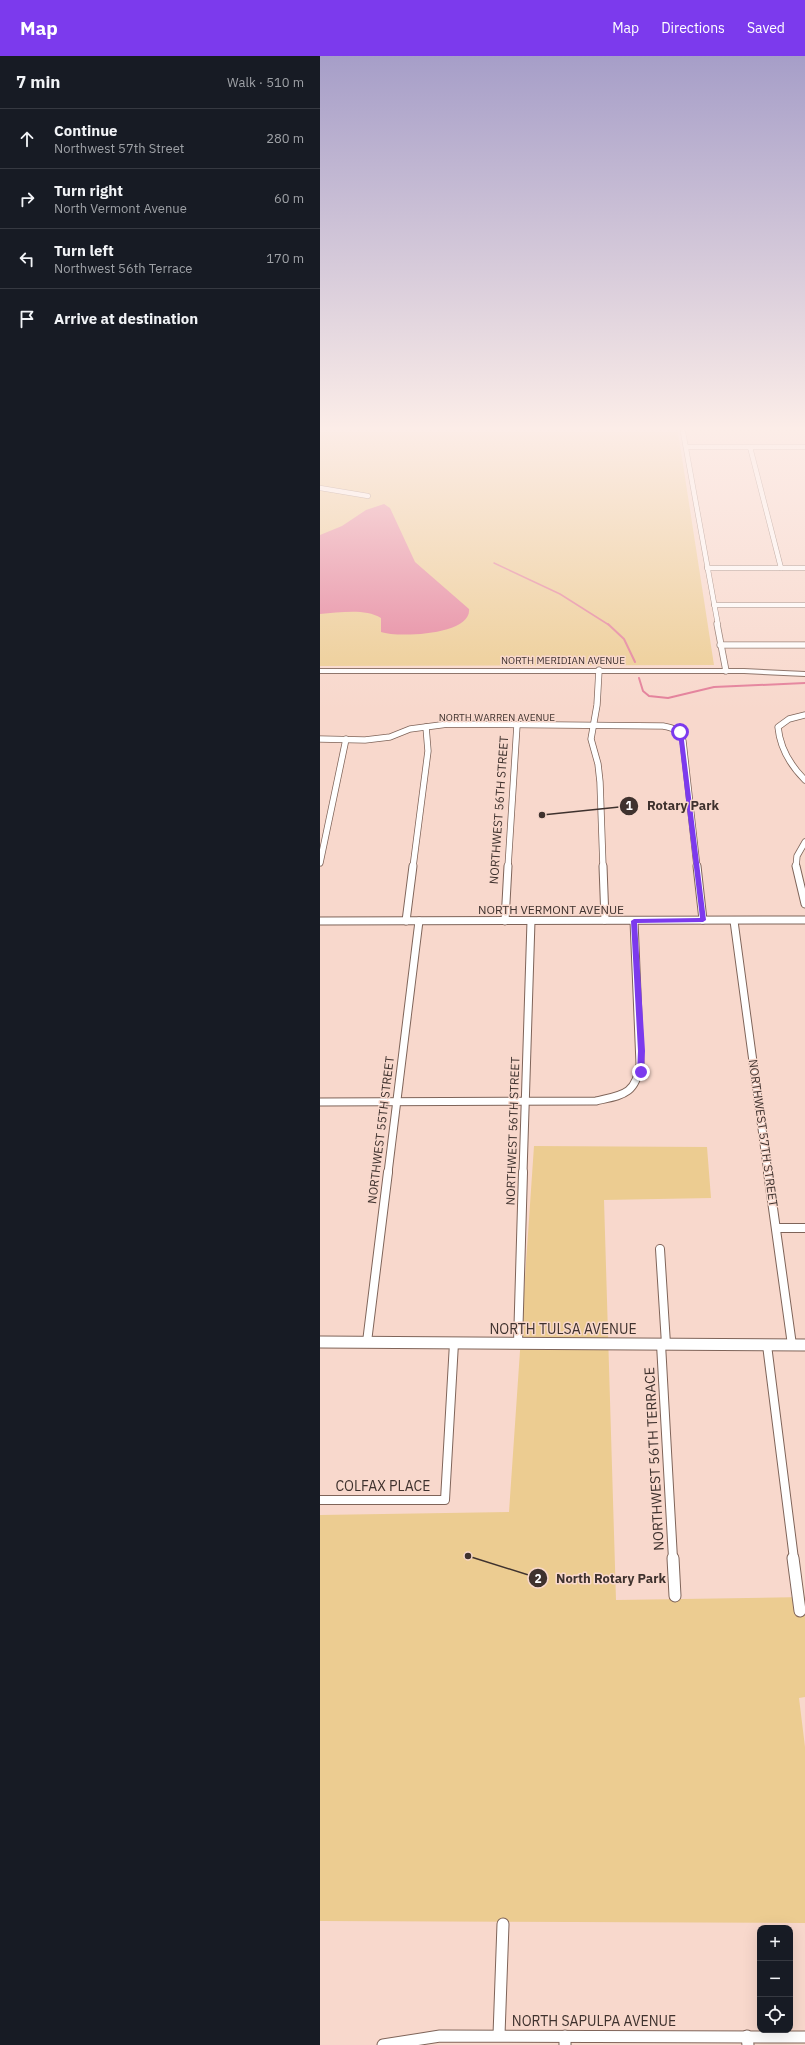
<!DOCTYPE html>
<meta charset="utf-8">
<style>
body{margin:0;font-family:"IBM Plex Sans",sans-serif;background:#242831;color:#f1f3f6}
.controls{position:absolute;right:12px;bottom:12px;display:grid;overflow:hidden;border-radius:8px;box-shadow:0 4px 16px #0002}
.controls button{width:36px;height:36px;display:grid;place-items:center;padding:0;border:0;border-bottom:1px solid #363941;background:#171b24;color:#f1f3f6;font:20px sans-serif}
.stop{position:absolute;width:12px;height:12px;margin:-9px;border:3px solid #7c3aed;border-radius:50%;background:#fff}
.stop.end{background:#7c3aed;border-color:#fff;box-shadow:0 1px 4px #0008}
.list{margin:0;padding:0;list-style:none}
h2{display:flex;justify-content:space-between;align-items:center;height:52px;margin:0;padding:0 16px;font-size:17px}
h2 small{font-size:13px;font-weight:400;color:#9ea1a6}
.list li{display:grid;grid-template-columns:26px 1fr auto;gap:12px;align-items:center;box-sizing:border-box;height:60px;padding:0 16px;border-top:1px solid #363941}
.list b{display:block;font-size:15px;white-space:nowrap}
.list p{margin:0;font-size:13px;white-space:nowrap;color:#9ea1a6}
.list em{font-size:13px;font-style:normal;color:#9ea1a6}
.icon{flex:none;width:22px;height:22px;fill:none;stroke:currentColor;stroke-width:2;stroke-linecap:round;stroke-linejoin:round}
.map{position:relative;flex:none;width:485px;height:1989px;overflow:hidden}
header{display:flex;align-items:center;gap:24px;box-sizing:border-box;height:56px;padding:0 20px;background:#7c3aed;color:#fff}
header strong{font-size:19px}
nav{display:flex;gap:22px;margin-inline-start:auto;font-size:14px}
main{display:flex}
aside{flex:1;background:#171b24}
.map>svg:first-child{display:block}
.green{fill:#eccc91}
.water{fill:#e37e99}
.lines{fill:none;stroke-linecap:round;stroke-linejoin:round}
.stream-far1{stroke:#e37e99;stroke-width:1.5}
.stream{stroke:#e37e99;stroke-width:2}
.minor-far4-casing{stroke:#7f6459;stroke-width:5.5}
.minor-far3-casing{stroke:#7f6459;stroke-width:7}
.minor-far2-casing{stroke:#7f6459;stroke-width:9}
.minor-far1-casing{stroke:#7f6459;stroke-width:10}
.minor-casing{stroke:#7f6459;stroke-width:13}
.tertiary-casing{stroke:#7f6459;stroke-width:13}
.secondary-casing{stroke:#7f6459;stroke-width:2}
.minor-far4{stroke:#fff;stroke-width:4.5}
.minor-far3{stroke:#fff;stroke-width:5.5}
.minor-far2{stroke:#fff;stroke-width:7}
.minor-far1{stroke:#fff;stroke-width:8}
.minor{stroke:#fff;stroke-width:11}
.tertiary{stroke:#fff;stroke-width:11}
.secondary{fill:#fff;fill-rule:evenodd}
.route{fill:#7c3aed}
.labels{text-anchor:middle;stroke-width:3;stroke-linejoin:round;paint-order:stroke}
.far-street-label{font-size:10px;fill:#3f322e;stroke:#f8d8cc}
.street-label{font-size:12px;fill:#3f322e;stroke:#f8d8cc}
.near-street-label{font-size:14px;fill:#3f322e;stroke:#f8d8cc}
.leader{fill:none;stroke:#3f322e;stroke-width:1.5}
.callout-dot{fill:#3f322e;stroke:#f8d8cc;stroke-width:1.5}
.mark-label{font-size:12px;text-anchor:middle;font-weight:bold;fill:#fff}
.callout-label{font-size:13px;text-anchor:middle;font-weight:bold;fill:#3f322e;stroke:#f8d8cc;stroke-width:3;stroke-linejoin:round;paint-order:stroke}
</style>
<header>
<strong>Map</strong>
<nav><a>Map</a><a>Directions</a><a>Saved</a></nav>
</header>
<main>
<aside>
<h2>7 min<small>Walk · 510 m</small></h2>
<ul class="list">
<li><svg class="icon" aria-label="ahead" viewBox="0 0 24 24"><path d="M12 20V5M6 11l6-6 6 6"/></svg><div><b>Continue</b><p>Northwest 57th Street</p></div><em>280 m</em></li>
<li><svg class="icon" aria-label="right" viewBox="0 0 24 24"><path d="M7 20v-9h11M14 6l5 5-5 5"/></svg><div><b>Turn right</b><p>North Vermont Avenue</p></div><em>60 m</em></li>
<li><svg class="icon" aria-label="left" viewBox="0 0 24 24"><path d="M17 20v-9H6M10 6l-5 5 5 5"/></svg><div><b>Turn left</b><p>Northwest 56th Terrace</p></div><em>170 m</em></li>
<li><svg class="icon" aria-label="arrive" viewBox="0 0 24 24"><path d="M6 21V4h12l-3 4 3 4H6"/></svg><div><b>Arrive at destination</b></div></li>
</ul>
</aside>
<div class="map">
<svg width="485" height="1989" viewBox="0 0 485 1989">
<rect width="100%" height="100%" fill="#f8d8cc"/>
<!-- green -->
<g class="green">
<polygon points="0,376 358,376 394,609 0,610"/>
<polygon points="214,1090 387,1091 391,1142 284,1144 296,1544 485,1541 485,1641 479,1642 485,1691 485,1867 0,1865 0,1459 189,1456"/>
</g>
<!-- water -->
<path class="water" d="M64 448 70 452 95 506 149 553C152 579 78 582 61 576V562C44 552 19 557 0 558V479L22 470 46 454Z"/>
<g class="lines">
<!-- stream-far1 -->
<polyline class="stream-far1" points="174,507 240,538 289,569"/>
<!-- stream -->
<g class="stream">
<polyline points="288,568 304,583 315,606"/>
<polyline points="319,622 323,635 329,640 348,642 394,631 485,627"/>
</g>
<defs>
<g id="minor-far4">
<polyline points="363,376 398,569"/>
<polyline points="366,391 485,391"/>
<polyline points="430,391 461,512"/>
<polyline points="0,432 48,440"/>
<polyline points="387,512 485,512"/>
<polyline points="394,549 485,549"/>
</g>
<g id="minor-far3">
<polyline points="397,568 406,615"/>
<polyline points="400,589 485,589"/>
<polyline points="279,614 277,649 271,683 278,708 280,726 283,811"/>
<path d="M485 659 469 663 458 671C460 692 470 709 485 724"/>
<path d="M0 683 45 684 70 681 90 673 128 668 343 670C354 672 360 674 363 685L377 811"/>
<polyline points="0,807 26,683"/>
<polyline points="93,811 108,695 106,671"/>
<polyline points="188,811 197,669"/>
<polyline points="476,811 477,800 485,786"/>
</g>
<g id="minor-far2">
<polyline points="283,810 285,864"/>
<polyline points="377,810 383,864"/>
<polyline points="476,810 485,848"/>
<polyline points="0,865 485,864"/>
<polyline points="86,865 93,810"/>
<polyline points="185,865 188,810"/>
<polyline points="414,865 448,1117"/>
<path d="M0 1046 276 1045C302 1039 316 1039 320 1008L314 865"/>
<polyline points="68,1117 99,865"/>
<polyline points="203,1117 211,865"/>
</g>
<g id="minor-far1">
<polyline points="448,1116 472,1289"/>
<polyline points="456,1172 485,1172"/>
<polyline points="340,1193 346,1288"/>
<polyline points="47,1286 68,1116"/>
<polyline points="198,1287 203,1116"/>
<polyline points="341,1288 353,1503"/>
<polyline points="447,1289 474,1503"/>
<polyline points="0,1444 125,1444 134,1287"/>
</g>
<g id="minor">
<polyline points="353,1502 355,1540"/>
<polyline points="473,1502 480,1555"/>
<polyline points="179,1979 183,1868"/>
<polyline points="245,1980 245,1989"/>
<polyline points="427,1980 428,1989"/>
<polyline points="63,1989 120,1980 485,1981"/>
</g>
<polyline id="tertiary" points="0,1286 485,1289"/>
<polygon id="secondary" points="0,613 424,613 485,616 485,620 424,617 0,617"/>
</defs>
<!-- minor-far4 casing -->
<use href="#minor-far4" class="minor-far4-casing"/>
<!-- minor-far3 casing -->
<use href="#minor-far3" class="minor-far3-casing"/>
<!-- minor-far2 casing -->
<use href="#minor-far2" class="minor-far2-casing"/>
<!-- minor-far1 casing -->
<use href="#minor-far1" class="minor-far1-casing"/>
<!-- minor casing -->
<use href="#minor" class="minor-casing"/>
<!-- tertiary casing -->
<use href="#tertiary" class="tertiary-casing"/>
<!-- secondary casing -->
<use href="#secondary" class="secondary-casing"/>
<!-- minor-far4 -->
<use href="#minor-far4" class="minor-far4"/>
<!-- minor-far3 -->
<use href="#minor-far3" class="minor-far3"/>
<!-- minor-far2 -->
<use href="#minor-far2" class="minor-far2"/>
<!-- minor-far1 -->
<use href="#minor-far1" class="minor-far1"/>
<!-- minor -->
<use href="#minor" class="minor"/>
<!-- tertiary -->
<use href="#tertiary" class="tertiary"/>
<!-- secondary -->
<use href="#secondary" class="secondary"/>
</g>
<!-- sky -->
<linearGradient id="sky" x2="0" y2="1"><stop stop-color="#a69ec8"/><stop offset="0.57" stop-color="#fcede8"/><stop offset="1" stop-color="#fcede8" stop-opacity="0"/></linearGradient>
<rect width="485" height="654" fill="url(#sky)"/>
<!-- route -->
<polygon class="route" points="360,674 363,676 386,864 383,866 317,867 325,995 324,1016 321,1018 317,1016 318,995 311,865 314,863 380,862 358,676"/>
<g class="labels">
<!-- far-street labels -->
<g class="far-street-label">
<text x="243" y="608">NORTH MERIDIAN AVENUE</text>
<text x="177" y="665">NORTH WARREN AVENUE</text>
</g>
<!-- street labels -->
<g class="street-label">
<text transform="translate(179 754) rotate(-86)" y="4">NORTHWEST 56TH STREET</text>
<text x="231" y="858">NORTH VERMONT AVENUE</text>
<text transform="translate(61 1074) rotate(-83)" y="4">NORTHWEST 55TH STREET</text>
<text transform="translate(193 1075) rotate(-88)" y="4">NORTHWEST 56TH STREET</text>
<text transform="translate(443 1077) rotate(82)" y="4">NORTHWEST 57TH STREET</text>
</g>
<!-- near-street labels -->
<g class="near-street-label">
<text x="243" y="1278">NORTH TULSA AVENUE</text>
<text transform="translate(334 1403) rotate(-93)" y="5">NORTHWEST 56TH TERRACE</text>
<text x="63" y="1435">COLFAX PLACE</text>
<text x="274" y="1970">NORTH SAPULPA AVENUE</text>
</g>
</g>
<!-- callouts -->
<path class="leader" d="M222 759L309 750M148 1500L218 1522"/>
<g class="callout-dot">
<circle cx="222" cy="759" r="4"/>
<circle cx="148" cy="1500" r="4"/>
<circle cx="309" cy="750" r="10"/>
<circle cx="218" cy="1522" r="10"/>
</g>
<g class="mark-label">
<text x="309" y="754">1</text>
<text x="218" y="1527">2</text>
</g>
<g class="callout-label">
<text x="363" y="754">Rotary Park</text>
<text x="291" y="1527">North Rotary Park</text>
</g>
</svg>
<div class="controls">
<button>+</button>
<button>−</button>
<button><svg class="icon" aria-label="locate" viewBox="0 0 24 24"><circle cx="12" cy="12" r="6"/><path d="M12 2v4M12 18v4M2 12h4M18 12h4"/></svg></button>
</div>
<div class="stop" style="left:360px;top:676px"></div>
<div class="stop end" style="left:321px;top:1016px"></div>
</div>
</main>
